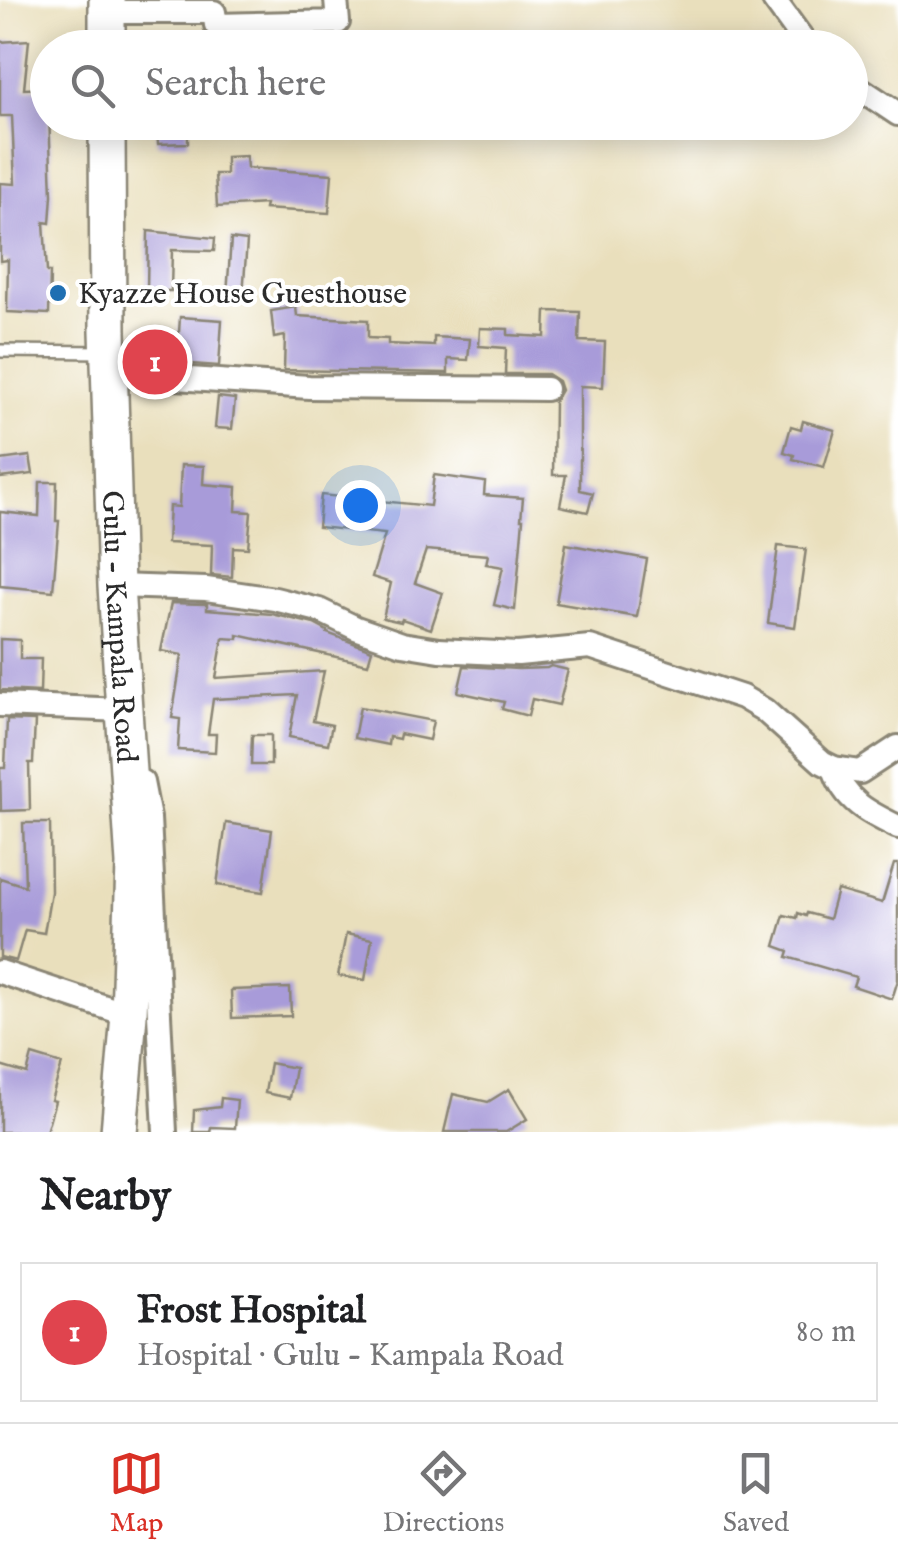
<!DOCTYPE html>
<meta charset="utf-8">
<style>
body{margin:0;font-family:"IM FELL English",serif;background:#f2f2f2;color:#202124}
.you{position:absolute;left:360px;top:505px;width:35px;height:35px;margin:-25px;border:8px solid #fff;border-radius:50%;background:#1a73e8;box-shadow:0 0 0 15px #1a73e833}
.badge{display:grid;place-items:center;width:65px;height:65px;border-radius:50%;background:#d93025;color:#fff;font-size:32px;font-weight:700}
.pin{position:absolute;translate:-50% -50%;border:5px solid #fff;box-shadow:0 2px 10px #0006}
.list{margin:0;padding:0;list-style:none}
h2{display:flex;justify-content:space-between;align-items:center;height:130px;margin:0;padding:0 40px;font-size:42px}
h2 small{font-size:32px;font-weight:400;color:#757577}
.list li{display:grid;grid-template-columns:65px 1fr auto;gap:30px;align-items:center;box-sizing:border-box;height:140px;margin:0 20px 20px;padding:0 20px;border:2px solid #e0e0e0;border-radius:0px}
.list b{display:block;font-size:38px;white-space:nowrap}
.list p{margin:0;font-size:32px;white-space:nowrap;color:#757577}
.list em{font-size:32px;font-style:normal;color:#757577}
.icon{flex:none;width:55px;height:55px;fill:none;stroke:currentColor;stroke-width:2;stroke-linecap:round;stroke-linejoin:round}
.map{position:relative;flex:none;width:898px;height:1132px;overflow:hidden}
.search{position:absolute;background:#fff;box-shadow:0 5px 25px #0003;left:30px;right:30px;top:30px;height:110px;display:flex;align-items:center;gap:25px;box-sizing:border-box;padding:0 35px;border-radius:55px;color:#757577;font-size:38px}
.sheet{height:290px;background:#fff}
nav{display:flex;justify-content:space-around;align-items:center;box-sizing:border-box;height:140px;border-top:2px solid #e0e0e0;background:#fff;font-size:28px;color:#757577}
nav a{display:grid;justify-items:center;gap:5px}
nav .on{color:#d93025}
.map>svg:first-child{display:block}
.building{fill:#a89bd9}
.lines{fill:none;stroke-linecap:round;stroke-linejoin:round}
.lane-casing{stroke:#8a8574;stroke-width:16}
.street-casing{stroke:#8a8574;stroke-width:28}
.primary-casing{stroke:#8a8574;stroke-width:40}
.lane{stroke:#fff;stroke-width:11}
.street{stroke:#fff;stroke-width:22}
.primary{stroke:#fff;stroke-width:35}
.poi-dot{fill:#1f6fb2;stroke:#fff;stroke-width:4}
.labels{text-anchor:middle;stroke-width:8;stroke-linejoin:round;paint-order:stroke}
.poi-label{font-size:30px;fill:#2b2b2b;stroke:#fff;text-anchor:start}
.street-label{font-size:30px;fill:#2b2b2b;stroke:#fff}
</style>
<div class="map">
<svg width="898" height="1132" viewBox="0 0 898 1132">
<rect width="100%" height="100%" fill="#fff"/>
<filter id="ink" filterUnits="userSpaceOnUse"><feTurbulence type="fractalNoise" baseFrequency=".01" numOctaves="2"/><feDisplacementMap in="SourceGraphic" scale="20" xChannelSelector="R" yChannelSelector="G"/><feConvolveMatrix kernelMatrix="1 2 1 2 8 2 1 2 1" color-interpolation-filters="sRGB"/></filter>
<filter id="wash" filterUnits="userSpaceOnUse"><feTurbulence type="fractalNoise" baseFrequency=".0048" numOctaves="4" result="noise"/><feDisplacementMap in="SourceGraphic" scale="40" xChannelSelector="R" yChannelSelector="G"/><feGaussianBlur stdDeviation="2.25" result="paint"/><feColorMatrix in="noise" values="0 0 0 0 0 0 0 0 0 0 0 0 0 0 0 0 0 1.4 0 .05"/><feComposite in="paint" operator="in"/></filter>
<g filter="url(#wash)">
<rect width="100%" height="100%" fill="#e9dfbc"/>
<g id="blocks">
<!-- building -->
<g class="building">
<polygon points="29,40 24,89 48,88 52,195 50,223 44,222 47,272 50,272 49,314 7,312 8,260 0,261 0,183 15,184 12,116 0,116 0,42"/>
<polygon points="188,125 188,143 158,144 157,126"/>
<polygon points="246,156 247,168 332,174 329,213 264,209 265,204 217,207 215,174 226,174 226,157"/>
<polygon points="148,231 215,238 214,251 172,250 171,291 147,291"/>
<polygon points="231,239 247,241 243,295 227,294"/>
<polygon points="296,307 297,316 368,320 368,338 388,339 388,344 434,346 434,337 470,339 468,360 448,359 448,373 284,370 285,336 274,338 271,311"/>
<polygon points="546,311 580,312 579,341 605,342 603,387 580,386 580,490 593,493 588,512 560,506 566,475 553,475 554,402 561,390 558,381 547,374 505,374 506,348 479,346 480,328 508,329 508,335 545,337"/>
<polygon points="180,317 222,320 219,366 177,363"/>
<polygon points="218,397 235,399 232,429 215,428"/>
<polygon points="803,421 835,430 824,467 793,459 794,455 784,452 791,426 801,429"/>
<polygon points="30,456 33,474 0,478 0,460"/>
<polygon points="181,465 204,466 203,484 237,487 236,511 251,512 248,548 233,547 232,577 211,575 212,545 167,543 169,506 179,507"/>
<polygon points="434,475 485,482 484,495 523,498 521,519 523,519 515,610 494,605 503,567 486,564 488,555 426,550 415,583 443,593 431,629 402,619 401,622 383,618 391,583 372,577 385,534 318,527 321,495 430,506"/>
<polygon points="40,482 57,482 56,521 59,521 53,591 0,586 0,512 39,516"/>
<polygon points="566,544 647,559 637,617 556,603"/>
<polygon points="778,546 806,549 795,627 768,623"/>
<polygon points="171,603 205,604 207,604 207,609 272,614 314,624 327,631 327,633 372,650 368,664 238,635 238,639 223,638 216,678 324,671 313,721 332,725 328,744 289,737 297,695 213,699 208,734 216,734 215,752 178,750 180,719 172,718 182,655 161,651"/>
<polygon points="0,639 20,640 20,659 41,659 40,692 0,690"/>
<polygon points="464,666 518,669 547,668 551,666 568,670 559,705 532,699 528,716 502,709 504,702 458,692"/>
<polygon points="360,707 433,721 429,740 400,734 399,739 389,737 388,745 354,738"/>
<polygon points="7,720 35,721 33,763 29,763 30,810 1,811 0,768 5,768"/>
<polygon points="252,735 271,735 271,765 251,765"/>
<polygon points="23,823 50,823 51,892 44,933 25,930 16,961 0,957 0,878 25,886"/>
<polygon points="226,823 272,830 263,892 217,885"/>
<polygon points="894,864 898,864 898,980 892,999 853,986 856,977 787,957 789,951 775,946 784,915 797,918 798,913 806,916 807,913 829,919 837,890 882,903"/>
<polygon points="346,934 372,939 365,980 338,976"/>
<polygon points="290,988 291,1016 232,1018 231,990"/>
<polygon points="32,1055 62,1064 51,1100 55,1101 46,1132 0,1132 0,1066 27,1074"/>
<polygon points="270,1063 295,1068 290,1098 265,1093"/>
<polygon points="509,1089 527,1119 506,1132 444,1132 453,1094 488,1102"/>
<polygon points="221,1098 237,1100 235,1128 211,1127 210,1132 193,1132 194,1110 220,1107"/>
</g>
</g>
</g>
<g filter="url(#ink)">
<use href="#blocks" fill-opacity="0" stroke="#8a8574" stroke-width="2.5"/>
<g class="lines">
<defs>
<polyline id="lane" points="0,351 106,352"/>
<g id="street">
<polyline points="774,0 809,48"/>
<polyline points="107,12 214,12 216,25 338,22 336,0"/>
<polyline points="850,82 898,114"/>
<polyline points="109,352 131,375 309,387 546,389"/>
<polyline points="116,586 206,589 275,599 319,610 356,628 402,644 439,650 518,654 590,647 742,697 764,710 822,762 834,768 860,772 898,747"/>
<polyline points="0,705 123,710"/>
<path d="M834 768C844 801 869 813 898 827"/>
<polyline points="142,782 149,818 165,1132"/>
<polyline points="0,972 129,1015"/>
</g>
<g id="primary">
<polyline points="107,0 107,48"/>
<path id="s1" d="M107 122 108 331 116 586 134 864 129 1015 119 1132"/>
</g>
</defs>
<!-- lane casing -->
<use href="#lane" class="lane-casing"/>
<!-- street casing -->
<use href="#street" class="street-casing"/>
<!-- primary casing -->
<use href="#primary" class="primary-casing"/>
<!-- lane -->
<use href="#lane" class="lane"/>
<!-- street -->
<use href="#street" class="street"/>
<!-- primary -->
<use href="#primary" class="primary"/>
</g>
</g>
<!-- markers -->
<circle class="poi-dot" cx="58" cy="293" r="10"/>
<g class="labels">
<!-- poi labels -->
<g class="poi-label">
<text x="78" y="303">Kyazze House Guesthouse</text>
</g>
<!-- street labels -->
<g class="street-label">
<text dy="10" stroke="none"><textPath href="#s1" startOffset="505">Gulu - Kampala Road</textPath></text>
</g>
</g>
</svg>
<div class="you"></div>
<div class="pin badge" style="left:155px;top:362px;background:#e0444e">1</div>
<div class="search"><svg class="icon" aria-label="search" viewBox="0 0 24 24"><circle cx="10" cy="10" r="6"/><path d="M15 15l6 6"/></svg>Search here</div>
</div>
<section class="sheet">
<h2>Nearby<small></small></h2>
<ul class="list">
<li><span class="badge" style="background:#e0444e">1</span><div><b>Frost Hospital</b><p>Hospital · Gulu - Kampala Road</p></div><em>80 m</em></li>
</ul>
</section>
<nav>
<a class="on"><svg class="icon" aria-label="map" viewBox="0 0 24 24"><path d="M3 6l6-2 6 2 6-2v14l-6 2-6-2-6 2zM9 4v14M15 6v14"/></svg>Map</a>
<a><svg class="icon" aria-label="directions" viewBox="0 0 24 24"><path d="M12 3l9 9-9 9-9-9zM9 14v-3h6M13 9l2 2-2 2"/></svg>Directions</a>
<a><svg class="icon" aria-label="saved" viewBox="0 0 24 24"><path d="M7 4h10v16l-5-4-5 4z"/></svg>Saved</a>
</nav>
